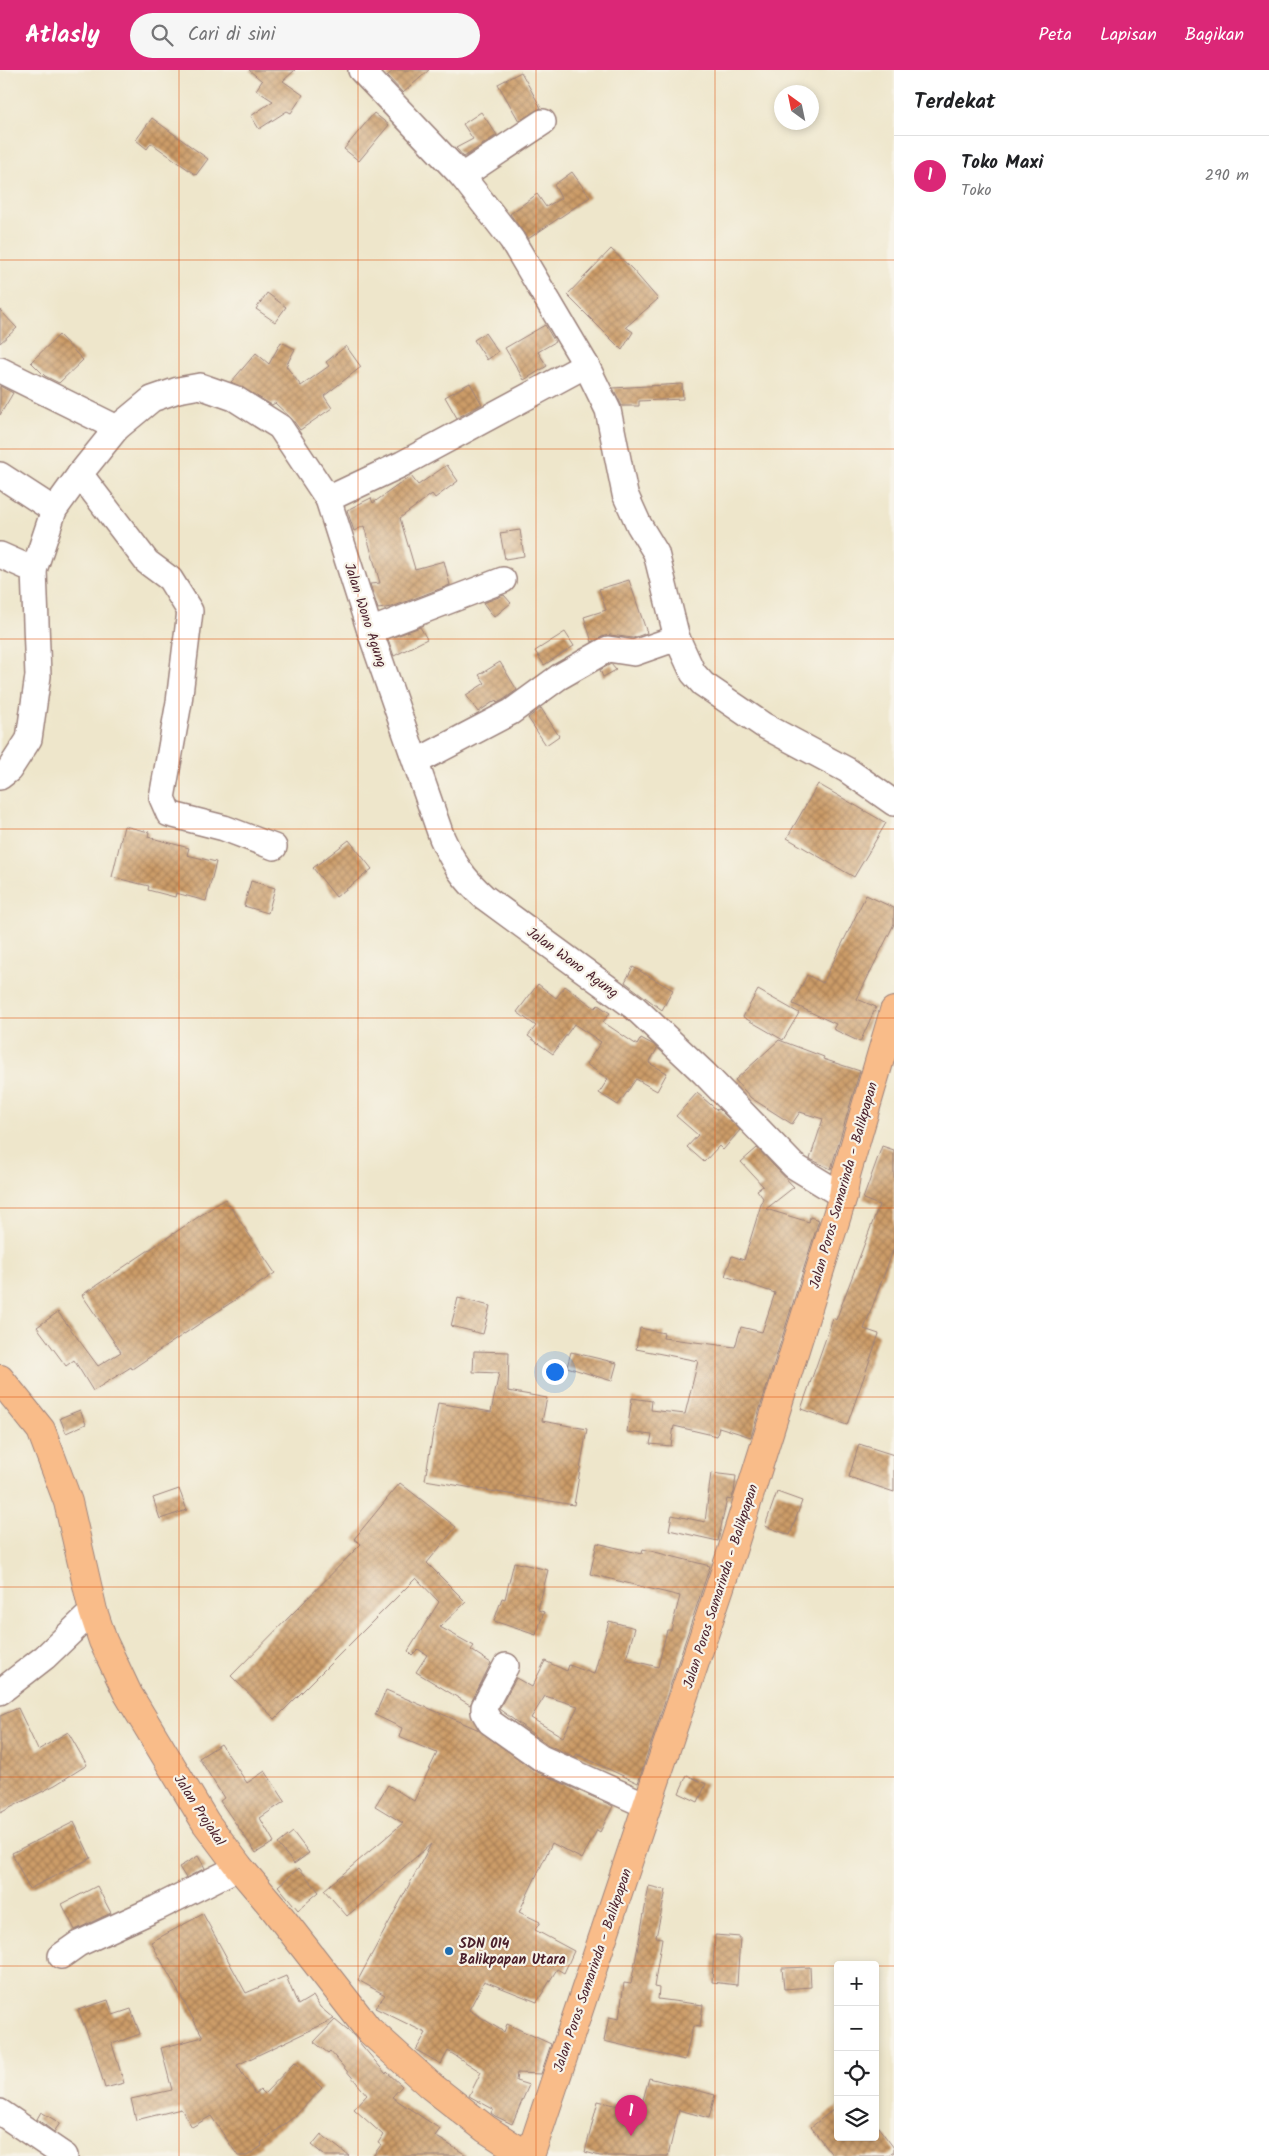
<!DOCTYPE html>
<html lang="id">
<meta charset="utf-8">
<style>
body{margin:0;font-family:Kalam,sans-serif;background:#f6f6f6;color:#202124}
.controls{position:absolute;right:15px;bottom:15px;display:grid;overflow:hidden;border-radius:5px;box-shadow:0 2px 8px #0003}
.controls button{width:45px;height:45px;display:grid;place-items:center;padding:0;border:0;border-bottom:1px solid #e0e0e0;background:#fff;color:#202124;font:25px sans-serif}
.compass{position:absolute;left:774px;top:15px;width:45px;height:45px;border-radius:50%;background:#fff;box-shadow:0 2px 8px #0003;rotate:327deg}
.you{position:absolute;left:554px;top:1301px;width:18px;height:18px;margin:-12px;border:4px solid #fff;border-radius:50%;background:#1a73e8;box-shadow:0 0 0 8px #1a73e833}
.badge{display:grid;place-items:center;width:32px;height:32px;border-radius:50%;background:#db2777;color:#fff;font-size:16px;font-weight:700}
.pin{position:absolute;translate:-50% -41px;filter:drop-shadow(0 1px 2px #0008)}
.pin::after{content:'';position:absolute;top:26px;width:18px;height:15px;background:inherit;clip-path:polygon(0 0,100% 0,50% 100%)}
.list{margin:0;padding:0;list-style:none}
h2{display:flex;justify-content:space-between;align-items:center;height:65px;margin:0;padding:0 20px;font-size:21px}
h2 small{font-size:16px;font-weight:400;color:#757577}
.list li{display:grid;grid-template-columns:32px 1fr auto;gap:15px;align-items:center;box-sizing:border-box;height:80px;padding:0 20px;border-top:1px solid #e0e0e0}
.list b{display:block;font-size:19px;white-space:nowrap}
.list p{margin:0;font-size:16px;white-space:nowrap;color:#757577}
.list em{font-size:16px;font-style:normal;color:#757577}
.icon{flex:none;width:28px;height:28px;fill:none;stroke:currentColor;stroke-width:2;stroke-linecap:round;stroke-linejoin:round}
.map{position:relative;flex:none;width:894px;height:2086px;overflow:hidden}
header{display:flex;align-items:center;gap:30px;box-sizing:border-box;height:70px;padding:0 25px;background:#db2777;color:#fff}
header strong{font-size:24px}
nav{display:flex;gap:28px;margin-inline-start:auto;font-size:18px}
.search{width:350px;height:45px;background:#f6f6f6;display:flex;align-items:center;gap:12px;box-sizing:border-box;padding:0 18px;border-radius:28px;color:#757577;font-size:19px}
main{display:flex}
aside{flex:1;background:#fff}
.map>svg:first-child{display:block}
.building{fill:url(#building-cross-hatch);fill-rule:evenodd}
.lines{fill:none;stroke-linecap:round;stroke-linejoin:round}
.minor-casing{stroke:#9c827b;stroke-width:28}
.major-casing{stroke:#9c827b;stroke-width:30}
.highway-casing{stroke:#9c827b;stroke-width:30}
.minor{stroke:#fff;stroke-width:25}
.major{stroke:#f9bc89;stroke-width:28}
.highway{stroke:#f9bc89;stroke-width:28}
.grid{fill:none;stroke:#e0560e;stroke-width:1;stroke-opacity:0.55}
.poi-dot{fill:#1f6fb2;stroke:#f7f3e8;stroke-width:2}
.labels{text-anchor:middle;stroke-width:4.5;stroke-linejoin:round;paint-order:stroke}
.street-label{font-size:14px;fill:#4a1f2b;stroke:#f7f3e8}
.poi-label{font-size:14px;font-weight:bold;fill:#4a1f2b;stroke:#f7f3e8;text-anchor:start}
</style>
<header>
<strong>Atlasly</strong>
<div class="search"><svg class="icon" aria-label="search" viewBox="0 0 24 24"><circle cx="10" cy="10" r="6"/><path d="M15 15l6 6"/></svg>Cari di sini</div>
<nav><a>Peta</a><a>Lapisan</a><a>Bagikan</a></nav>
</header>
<main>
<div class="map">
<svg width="894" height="2086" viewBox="0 0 894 2086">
<defs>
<pattern id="building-cross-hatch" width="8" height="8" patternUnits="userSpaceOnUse" patternTransform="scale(1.25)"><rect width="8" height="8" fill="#cc9c68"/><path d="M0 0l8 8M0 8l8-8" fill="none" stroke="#a87f56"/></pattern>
</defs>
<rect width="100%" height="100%" fill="#f7f3e8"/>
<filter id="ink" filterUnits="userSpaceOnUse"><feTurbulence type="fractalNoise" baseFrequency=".02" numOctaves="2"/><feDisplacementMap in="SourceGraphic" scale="10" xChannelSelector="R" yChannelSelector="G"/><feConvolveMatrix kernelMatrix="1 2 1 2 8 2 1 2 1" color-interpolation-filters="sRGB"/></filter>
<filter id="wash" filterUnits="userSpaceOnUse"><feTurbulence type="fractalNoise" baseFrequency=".0096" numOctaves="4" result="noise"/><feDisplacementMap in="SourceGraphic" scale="20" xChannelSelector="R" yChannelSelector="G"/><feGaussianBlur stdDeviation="1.12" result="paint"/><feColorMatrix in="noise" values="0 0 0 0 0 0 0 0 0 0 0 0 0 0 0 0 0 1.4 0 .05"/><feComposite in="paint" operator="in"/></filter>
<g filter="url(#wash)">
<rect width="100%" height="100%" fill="#eee6cb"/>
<g id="blocks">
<!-- building -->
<g class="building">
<polygon points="249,0 295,0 283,11 303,25 291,43 287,41 259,59 251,46 273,31 256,20 262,11"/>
<polygon points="394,0 429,0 403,23 387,6"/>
<polygon points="521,2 541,38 519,51 498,14"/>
<polygon points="481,42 497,65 464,87 456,78 473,69 463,54"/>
<polygon points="374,43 389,55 359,91 344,79"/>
<polygon points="152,48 208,89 196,105 151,73 147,79 136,70"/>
<polygon points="572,102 590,127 528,169 510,144 537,124 546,137 561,128 554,115"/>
<polygon points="611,179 632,199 658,229 626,257 633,262 622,280 567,225"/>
<polygon points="267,223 286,237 275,252 256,239"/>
<polygon points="0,240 17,258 0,273"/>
<polygon points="545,255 555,272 538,282 547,296 524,310 505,278"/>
<polygon points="485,263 498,282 487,290 474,270"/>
<polygon points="59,265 83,290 59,313 45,306 31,292"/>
<polygon points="281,272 295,279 286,296 301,316 329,296 326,292 346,276 361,297 324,326 332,338 300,360 292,349 275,333 272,335 231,312 256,283 269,294"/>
<polygon points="470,313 482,334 457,348 445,327"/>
<polygon points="682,314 683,329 639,331 639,336 622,336 613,318"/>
<polygon points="0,316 13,323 0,345"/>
<polygon points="447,395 458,411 435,428 432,424 400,448 415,499 444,491 450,515 392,537 378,539 370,514 380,513 364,456 354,461 347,440 371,428 373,433 411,406 418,415"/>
<polygon points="520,460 524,486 505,489 500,463"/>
<polygon points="629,510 647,563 633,568 610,565 592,572 584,547 606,540 599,519"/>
<polygon points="504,525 511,533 494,547 483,533"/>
<polygon points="420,557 427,569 394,586 388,569"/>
<polygon points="565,562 574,576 544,595 535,581"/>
<polygon points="500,592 517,620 503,630 497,633 496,630 478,642 466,625 485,613 479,605"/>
<polygon points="611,594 616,600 603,607 600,600"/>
<polygon points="541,638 559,666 546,675 528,648"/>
<polygon points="818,714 886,753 854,807 787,768"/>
<polygon points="124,756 149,762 148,767 189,778 187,785 216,792 206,831 176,823 175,827 148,820 149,816 112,807"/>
<polygon points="349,770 372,799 336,827 313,798"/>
<polygon points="251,811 275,818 268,843 244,836"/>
<polygon points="866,825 894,838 894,854 857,929 876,937 860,972 833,959 836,954 793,934 807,905 823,913"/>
<polygon points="633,897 673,920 662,940 625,912"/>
<polygon points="538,914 556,928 565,916 595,938 598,935 610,943 603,952 637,975 641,968 654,975 657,979 649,993 667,1003 657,1021 636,1009 618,1035 599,1023 608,1009 586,994 601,972 574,954 553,984 528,966 536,956 517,942"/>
<polygon points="758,920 799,943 783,970 743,947"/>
<polygon points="779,970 824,987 823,989 860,1001 831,1099 810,1089 823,1049 800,1042 792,1054 751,1028 735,1010"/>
<polygon points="697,1023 717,1040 719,1039 740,1060 723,1080 719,1076 704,1092 687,1077 698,1065 676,1046"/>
<polygon points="882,1076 894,1080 894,1178 864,1259 879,1264 847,1355 801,1339 833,1248 836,1250 879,1135 863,1129"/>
<polygon points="757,1078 794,1117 766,1139 809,1152 810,1147 819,1150 751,1367 719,1357 717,1366 674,1356 671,1376 650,1374 652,1365 627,1362 632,1328 652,1331 651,1340 685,1344 698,1291 636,1279 640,1258 664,1263 663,1268 735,1277 741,1257 762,1262 775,1223 725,1206 732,1186 744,1190 763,1128 757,1120 763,1116 741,1092"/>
<polygon points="225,1129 275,1203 132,1299 131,1297 93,1321 74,1290 66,1296 37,1257 58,1242 98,1296 121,1282 82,1225"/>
<polygon points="458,1228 490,1236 483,1264 451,1256"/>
<polygon points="474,1281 509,1282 508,1321 547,1328 542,1351 587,1359 574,1435 425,1410 438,1333 491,1342 499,1303 473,1302"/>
<polygon points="571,1282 617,1293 612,1311 567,1297"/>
<polygon points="80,1340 86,1354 66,1363 60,1348"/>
<polygon points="859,1374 894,1385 894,1422 849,1407"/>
<polygon points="711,1403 736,1406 734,1422 731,1430 727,1429 718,1471 669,1460 672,1445 705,1452"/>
<polygon points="400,1413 456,1457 427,1493 466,1532 440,1557 474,1576 471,1580 491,1593 470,1635 416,1602 427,1585 418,1579 412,1585 408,1581 439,1532 416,1508 275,1649 231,1606 361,1474 354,1469"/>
<polygon points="179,1419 187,1440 160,1449 153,1428"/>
<polygon points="777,1422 802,1431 790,1465 765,1456"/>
<path d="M597 1473 642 1484 643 1479 710 1496 638 1713 577 1684 575 1687 548 1675 499 1639 516 1608 532 1617 545 1591 567 1601 569 1595 594 1604 609 1551 635 1558 626 1589 658 1597 667 1560H671L680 1526 590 1504ZM545 1626 578 1636 563 1667 531 1648Z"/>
<polygon points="514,1492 548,1500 538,1540 544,1542 536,1565 494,1551 502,1528 505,1529"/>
<polygon points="386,1620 477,1659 535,1701 613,1736 600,1762 597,1760 582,1789 552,1773 519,1842 540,1852 535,1860 574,1881 564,1903 557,1899 537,1932 484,1911 469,1940 504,1962 507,1954 551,1974 541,2004 517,2003 516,2011 529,2015 512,2054 495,2046 491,2043 493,2039 469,2026 481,2002 448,1981 441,1994 416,1980 426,1963 375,1938 385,1925 358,1910 431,1774 347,1846 324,1820 403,1753 375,1736 388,1715 414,1731 437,1683 399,1667 402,1658 375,1645"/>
<polygon points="18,1638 38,1680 68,1662 87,1695 55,1715 0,1743 0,1646"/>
<polygon points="221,1674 247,1713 265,1701 285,1731 260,1748 274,1772 256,1783 220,1731 224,1728 199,1688"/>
<polygon points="687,1705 706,1714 698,1732 679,1723"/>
<polygon points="74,1752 91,1788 29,1819 12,1783"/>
<polygon points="293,1762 309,1783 294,1794 278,1774"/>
<polygon points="198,1786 205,1798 186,1808 179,1797"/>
<polygon points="299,1798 319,1822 298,1840 278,1816"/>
<polygon points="97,1816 111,1843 75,1860 62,1834"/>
<polygon points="649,1816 666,1820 656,1867 662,1868 654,1917 659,1918 658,1929 703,1935 700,1957 693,1956 685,1990 604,1971 609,1947 619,1949 624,1913 631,1914"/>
<polygon points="203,1844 246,1923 286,1906 298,1935 313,1926 320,1937 334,1949 237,1995 255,2024 260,2020 264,2024 295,1992 322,2018 295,2046 261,2073 262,2076 247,2086 238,2086 211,2046 192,2057 181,2039 136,2050 131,2029 172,2020 161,1978 203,1967 151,1872"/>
<polygon points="715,1865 740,1867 737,1915 712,1912"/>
<polygon points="810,1897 811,1917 784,1919 782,1898"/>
<polygon points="108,1930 113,1945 131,1939 140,1964 112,1974 124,2013 105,2018 94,1980 78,1940"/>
<polygon points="335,1950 353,1965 386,2004 387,2002 402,2016 392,2027 440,2059 435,2066 468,2086 373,2086 381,2075 378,2073 383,2065 354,2039 367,2025 330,1981 328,1983 314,1972"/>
<polygon points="649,2008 715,2025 709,2048 679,2040 668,2086 600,2086 585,2082 598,2031 640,2041"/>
<polygon points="838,2036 838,2067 875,2067 875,2053 894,2078 894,2082 888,2086 833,2086 811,2057"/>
<polygon points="41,2042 60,2053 54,2062 37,2049"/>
<polygon points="321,2064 349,2086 325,2086 312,2075"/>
</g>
</g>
</g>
<g filter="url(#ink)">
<use href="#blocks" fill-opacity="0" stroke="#9c827b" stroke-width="1"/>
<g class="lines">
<defs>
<g id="minor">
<polyline points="361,0 462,106 512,170 586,295 608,340 625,424 639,455 656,483 677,568 693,603 703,614 763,655 847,700 894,733"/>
<polyline points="462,106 543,52"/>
<polyline points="0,300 117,358"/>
<polyline points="80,404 147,492 170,509 190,541 179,632 162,728 169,744 224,758 274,777"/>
<polyline points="0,405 54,440"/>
<polyline points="328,429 402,394 586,295"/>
<polyline points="0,485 34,500"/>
<polyline points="370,561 503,510"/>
<polyline points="416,692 511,642 559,607 608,579 634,583 677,568"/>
<path d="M0 707 9 700 29 669 38 606 34 500 54 440 80 404 117 358 152 329 178 320 200 316 234 328 280 357 328 429 370 561 442 768C454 794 463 808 484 827L634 937 704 1003 794 1096 843 1126"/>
<polyline points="506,1596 484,1637 484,1642 490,1652 541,1688 648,1736"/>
<polyline points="0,1622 45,1587 93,1541"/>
<polyline points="61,1886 78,1874 157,1838 239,1797"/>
<polyline points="0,2042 65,2086"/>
</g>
<polyline id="major" points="0,1309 41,1360 68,1432 93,1541 103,1571 128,1624 206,1753 239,1797 272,1836 368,1959 431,2016 486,2059 528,2086"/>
<polyline id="highway" points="530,2086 730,1487 843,1126 846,1105 894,941"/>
</defs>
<!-- minor casing -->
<use href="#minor" class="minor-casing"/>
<!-- major casing -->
<use href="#major" class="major-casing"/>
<!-- highway casing -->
<use href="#highway" class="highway-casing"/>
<!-- minor -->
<use href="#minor" class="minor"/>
<!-- major -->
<use href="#major" class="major"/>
<!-- highway -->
<use href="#highway" class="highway"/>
</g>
</g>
<!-- grid -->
<path class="grid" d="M179 0V2086M358 0V2086M536 0V2086M715 0V2086M0 190H894M0 379H894M0 569H894M0 759H894M0 948H894M0 1138H894M0 1327H894M0 1517H894M0 1707H894M0 1896H838M875 1896H894"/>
<!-- markers -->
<circle class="poi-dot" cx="449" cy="1881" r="5"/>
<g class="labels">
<!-- street labels -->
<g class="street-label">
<text transform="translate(366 545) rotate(72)" y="5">Jalan Wono Agung</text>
<text transform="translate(573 892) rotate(36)" y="5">Jalan Wono Agung</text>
<text transform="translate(843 1115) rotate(-74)" y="5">Jalan Poros Samarinda - Balikpapan</text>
<text transform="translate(720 1516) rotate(-72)" y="5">Jalan Poros Samarinda - Balikpapan</text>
<text transform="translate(200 1740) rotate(57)" y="5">Jalan Projakal</text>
<text transform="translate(592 1900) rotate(-71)" y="5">Jalan Poros Samarinda - Balikpapan</text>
</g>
<!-- poi labels -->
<g class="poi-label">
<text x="459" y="1878">SDN 014<tspan x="459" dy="16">Balikpapan Utara</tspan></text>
</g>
</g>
</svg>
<div class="controls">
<button>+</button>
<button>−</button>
<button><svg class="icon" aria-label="locate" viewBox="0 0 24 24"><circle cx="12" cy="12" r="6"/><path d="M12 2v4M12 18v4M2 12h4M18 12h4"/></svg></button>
<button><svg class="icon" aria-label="layers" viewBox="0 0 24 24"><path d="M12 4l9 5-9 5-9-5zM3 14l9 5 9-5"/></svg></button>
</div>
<svg class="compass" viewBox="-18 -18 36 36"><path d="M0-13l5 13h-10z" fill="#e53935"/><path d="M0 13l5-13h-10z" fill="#757577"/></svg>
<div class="you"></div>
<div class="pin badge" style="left:631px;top:2066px">1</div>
</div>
<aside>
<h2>Terdekat<small></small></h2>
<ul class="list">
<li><span class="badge">1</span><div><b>Toko Maxi</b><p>Toko</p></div><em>290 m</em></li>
</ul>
</aside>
</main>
